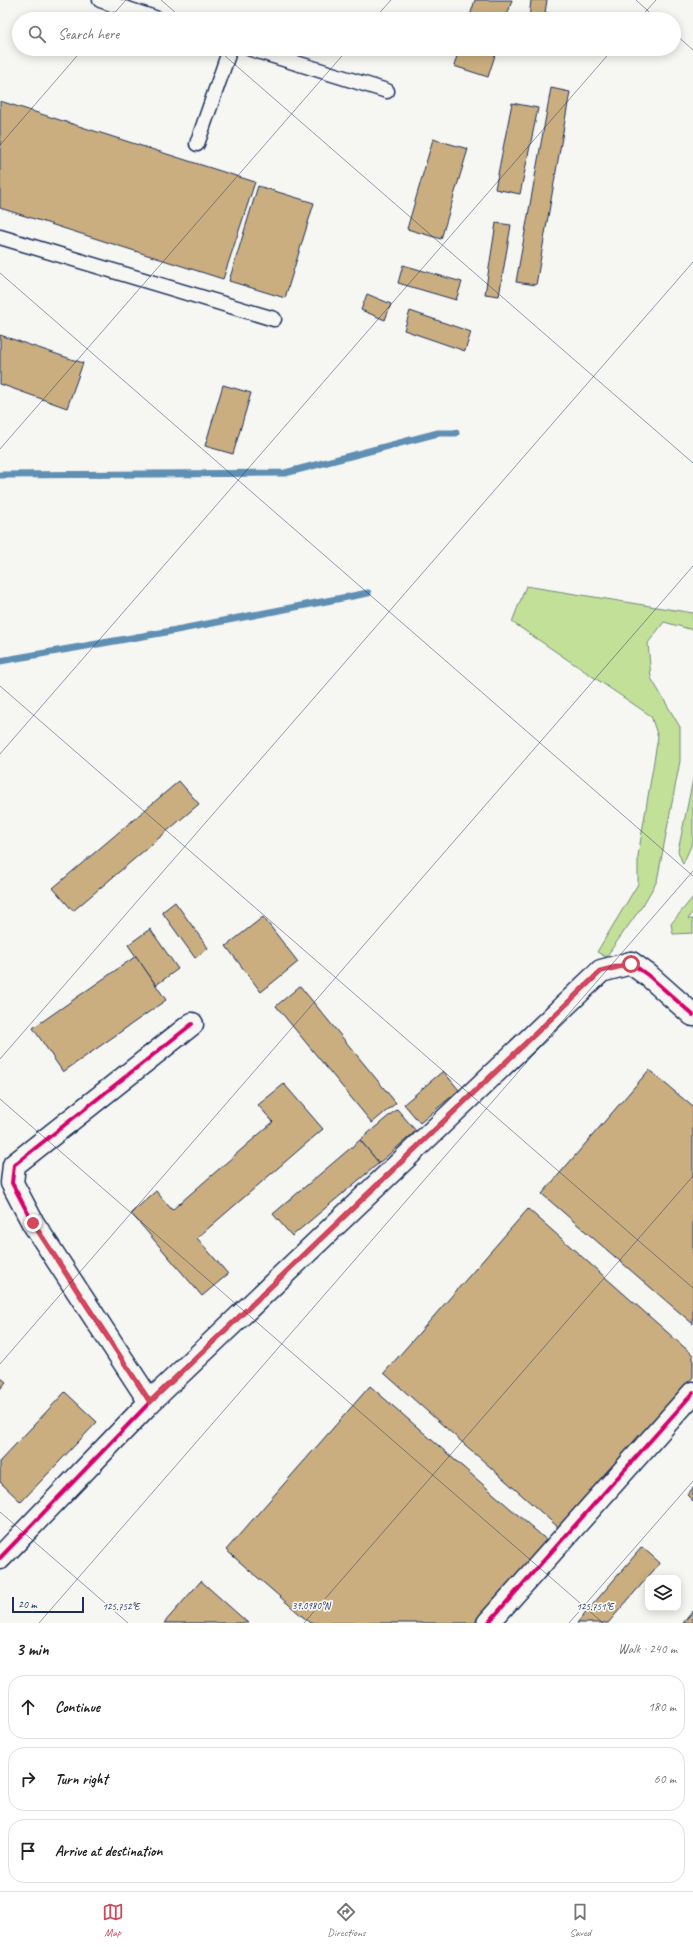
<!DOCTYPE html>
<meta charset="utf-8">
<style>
body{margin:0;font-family:Caveat,sans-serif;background:#f2f2f2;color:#222}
.controls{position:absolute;right:12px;bottom:12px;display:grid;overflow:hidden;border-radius:8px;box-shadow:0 2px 10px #0003}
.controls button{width:36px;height:36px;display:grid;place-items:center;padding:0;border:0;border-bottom:1px solid #e0e0e0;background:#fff;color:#222;font:20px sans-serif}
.scale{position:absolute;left:12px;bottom:10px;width:72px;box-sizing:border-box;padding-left:4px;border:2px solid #1b2f5e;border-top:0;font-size:11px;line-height:14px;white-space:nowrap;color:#1b2f5e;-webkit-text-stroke:3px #f6f6f2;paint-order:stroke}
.stop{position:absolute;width:12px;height:12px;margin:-9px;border:3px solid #d1495b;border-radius:50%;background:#fff}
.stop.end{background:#d1495b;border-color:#fff;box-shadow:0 1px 4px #0008}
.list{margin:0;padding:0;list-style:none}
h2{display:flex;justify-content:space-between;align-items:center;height:52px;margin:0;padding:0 16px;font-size:17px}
h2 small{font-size:13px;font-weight:400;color:#767676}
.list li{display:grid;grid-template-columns:26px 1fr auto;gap:12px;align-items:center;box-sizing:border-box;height:64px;margin:0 8px 8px;padding:0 8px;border:1px solid #e0e0e0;border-radius:16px}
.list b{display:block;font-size:15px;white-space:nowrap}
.list em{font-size:13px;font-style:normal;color:#767676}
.icon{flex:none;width:22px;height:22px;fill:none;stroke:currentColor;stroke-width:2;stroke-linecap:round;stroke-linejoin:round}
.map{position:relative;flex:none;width:693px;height:1623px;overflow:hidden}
.search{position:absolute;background:#fff;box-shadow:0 2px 10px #0003;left:12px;right:12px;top:12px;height:44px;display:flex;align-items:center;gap:10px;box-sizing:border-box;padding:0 14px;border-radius:22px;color:#767676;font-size:15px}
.sheet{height:268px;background:#fff}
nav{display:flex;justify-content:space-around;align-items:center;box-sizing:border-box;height:56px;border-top:1px solid #e0e0e0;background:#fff;font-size:11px;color:#767676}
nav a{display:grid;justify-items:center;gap:2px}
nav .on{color:#d1495b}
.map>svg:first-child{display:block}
.green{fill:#c3e098;stroke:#6f887b}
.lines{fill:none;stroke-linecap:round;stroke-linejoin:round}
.stream{stroke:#5e8fb3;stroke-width:7}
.building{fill:#caae7f;stroke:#1b2f5e}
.service-casing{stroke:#1b2f5e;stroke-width:17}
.minor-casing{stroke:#1b2f5e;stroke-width:25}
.tertiary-casing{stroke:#1b2f5e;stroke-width:25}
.service{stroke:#f6f6f2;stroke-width:14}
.minor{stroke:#f6f6f2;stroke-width:22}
.tertiary{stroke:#f6f6f2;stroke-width:22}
.cycleway-casing{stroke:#f6f6f2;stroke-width:6}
.cycleway{stroke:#d6006c;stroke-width:4}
.route{stroke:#d1495b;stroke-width:5}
.ticks{fill:none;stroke:#1b2f5e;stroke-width:1;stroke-opacity:0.45}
.ticks-label{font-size:10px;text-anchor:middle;fill:#1b2f5e;stroke:#f6f6f2;stroke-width:3.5;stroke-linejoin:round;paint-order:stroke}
</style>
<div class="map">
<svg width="693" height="1623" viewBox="0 0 693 1623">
<rect width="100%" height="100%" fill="#f6f6f2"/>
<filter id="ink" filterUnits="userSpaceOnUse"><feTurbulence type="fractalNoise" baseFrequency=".025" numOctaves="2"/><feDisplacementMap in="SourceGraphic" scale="8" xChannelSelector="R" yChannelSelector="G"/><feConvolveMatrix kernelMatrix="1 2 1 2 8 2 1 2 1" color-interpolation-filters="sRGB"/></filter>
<g filter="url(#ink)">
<!-- green -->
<g class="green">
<polygon points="526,586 693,613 693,630 664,622 648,643 651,678 680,727 680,761 657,881 643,905 606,957 597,952 638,884 638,856 658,737 651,716 512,622"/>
<polygon points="693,779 693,841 683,864 678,851"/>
<polygon points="693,897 693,912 688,919 693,919 693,933 673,934 671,924"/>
</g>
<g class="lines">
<!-- stream -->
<g class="stream">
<polyline points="0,475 285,473 438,433 456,433"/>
<polyline points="0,661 166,632 368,593"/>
</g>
</g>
<!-- building -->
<g class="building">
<polygon points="475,0 512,0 506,19 469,19"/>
<polygon points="531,0 547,0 545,13 549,13 549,19 529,19"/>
<polygon points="459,49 497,49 488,77 454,66"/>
<polygon points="551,88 570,92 536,285 516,282"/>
<polygon points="0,101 255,182 223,279 0,208"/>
<polygon points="512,103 538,108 520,194 495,189"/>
<polygon points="433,139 468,149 441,239 407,229"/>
<polygon points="258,186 314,203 285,298 229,281"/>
<polygon points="496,223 511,225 499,296 485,294"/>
<polygon points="403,265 462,282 456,300 398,283"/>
<polygon points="367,294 391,304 385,320 361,310"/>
<polygon points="410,311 471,332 465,351 404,330"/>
<polygon points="0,335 83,363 67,408 0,384"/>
<polygon points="223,385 251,393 233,454 205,446"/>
<polygon points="179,781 199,804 73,911 53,888"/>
<polygon points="175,902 208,948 195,958 162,912"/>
<polygon points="263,917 298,962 261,992 226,946"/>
<polygon points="150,929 178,969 156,985 128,945"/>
<polygon points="136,956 166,1000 63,1072 33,1028"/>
<polygon points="300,986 396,1103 372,1123 276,1006"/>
<polygon points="649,1070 693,1107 693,1324 542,1194"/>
<polygon points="443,1071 459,1090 420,1123 404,1104"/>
<polygon points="284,1084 323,1129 197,1238 228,1274 202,1296 131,1213 156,1191 172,1210 273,1122 258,1105"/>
<polygon points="397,1109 416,1131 379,1163 360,1140"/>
<polygon points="360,1140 379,1163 292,1236 273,1214"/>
<polygon points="528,1209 693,1355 693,1377 559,1528 384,1373"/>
<polygon points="0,1377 6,1382 0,1389"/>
<polygon points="370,1386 550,1543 481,1623 310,1623 226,1550"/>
<polygon points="65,1392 97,1422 21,1502 0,1482 0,1461"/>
<polygon points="693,1488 693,1501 687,1495"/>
<polygon points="642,1547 660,1563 608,1623 577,1623"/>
<polygon points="201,1581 248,1623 164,1623"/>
<polygon points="693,1611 693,1623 683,1623"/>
</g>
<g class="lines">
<defs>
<g id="service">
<polyline points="100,0 158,19"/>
<polyline points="251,49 387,91"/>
<polyline points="197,144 230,49"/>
<polyline points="0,237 274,319"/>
</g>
<g id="minor">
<polyline points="631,963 649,976 693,1015"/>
<polyline points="150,1402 33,1223 12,1183 14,1165 192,1024"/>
<polyline points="488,1623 693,1393"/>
</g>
<polyline id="tertiary" points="0,1558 150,1402 601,971 631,963"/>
</defs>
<!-- service casing -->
<use href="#service" class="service-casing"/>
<!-- minor casing -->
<use href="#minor" class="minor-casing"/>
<!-- tertiary casing -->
<use href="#tertiary" class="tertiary-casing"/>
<!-- service -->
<use href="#service" class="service"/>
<!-- minor -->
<use href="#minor" class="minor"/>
<!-- tertiary -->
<use href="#tertiary" class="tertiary"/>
<defs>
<g id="cycleway">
<polyline points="150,1402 33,1223 12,1183 14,1165 192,1024"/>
<polyline points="0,1558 150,1402 601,971 631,963 649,976 693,1015"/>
<polyline points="488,1623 693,1393"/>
</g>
</defs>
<!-- cycleway casing -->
<use href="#cycleway" class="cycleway-casing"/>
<!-- cycleway -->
<use href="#cycleway" class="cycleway"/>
</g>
</g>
<g class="lines" filter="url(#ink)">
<!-- route -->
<polyline class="route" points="33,1223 150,1402 601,971 631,964"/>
</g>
<!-- ticks -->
<path class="ticks" d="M161 0 183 19M636 0 657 19M109 19 126 0M374 19 391 0M639 19 656 0M674 33 693 50M217 49 693 463M0 145 83 49M0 273 693 876M0 449 348 49M0 686 693 1288M0 754 613 49M0 1059 693 262M0 1099 603 1623M0 1364 693 566M0 1512 128 1623M39 1623 693 871M304 1623 693 1176M569 1623 693 1481"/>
<g class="ticks-label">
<text x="311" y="1609">39.0980°N</text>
<text x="121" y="1610">125.752°E</text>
<text x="595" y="1610">125.751°E</text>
</g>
</svg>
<div class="controls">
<button><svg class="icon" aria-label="layers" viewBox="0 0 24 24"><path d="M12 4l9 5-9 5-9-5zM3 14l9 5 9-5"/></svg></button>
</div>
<div class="scale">20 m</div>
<div class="stop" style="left:631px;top:964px"></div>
<div class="stop end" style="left:33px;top:1223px"></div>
<div class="search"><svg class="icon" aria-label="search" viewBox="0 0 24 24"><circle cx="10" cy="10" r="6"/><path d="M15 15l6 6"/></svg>Search here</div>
</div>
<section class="sheet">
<h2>3 min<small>Walk · 240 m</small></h2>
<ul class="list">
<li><svg class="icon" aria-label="ahead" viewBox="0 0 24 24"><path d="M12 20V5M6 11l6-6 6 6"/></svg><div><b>Continue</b></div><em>180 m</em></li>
<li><svg class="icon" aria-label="right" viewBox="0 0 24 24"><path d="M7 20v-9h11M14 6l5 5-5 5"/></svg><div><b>Turn right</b></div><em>60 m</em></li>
<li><svg class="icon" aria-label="arrive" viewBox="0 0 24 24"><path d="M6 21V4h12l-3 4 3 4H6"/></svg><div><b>Arrive at destination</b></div></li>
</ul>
</section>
<nav>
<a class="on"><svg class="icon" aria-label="map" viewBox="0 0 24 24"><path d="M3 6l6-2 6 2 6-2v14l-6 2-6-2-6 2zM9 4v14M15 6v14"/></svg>Map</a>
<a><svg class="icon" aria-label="directions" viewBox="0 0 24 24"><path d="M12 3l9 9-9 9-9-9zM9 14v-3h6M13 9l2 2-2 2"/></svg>Directions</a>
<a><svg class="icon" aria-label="saved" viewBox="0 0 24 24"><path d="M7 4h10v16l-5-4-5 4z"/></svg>Saved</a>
</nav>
